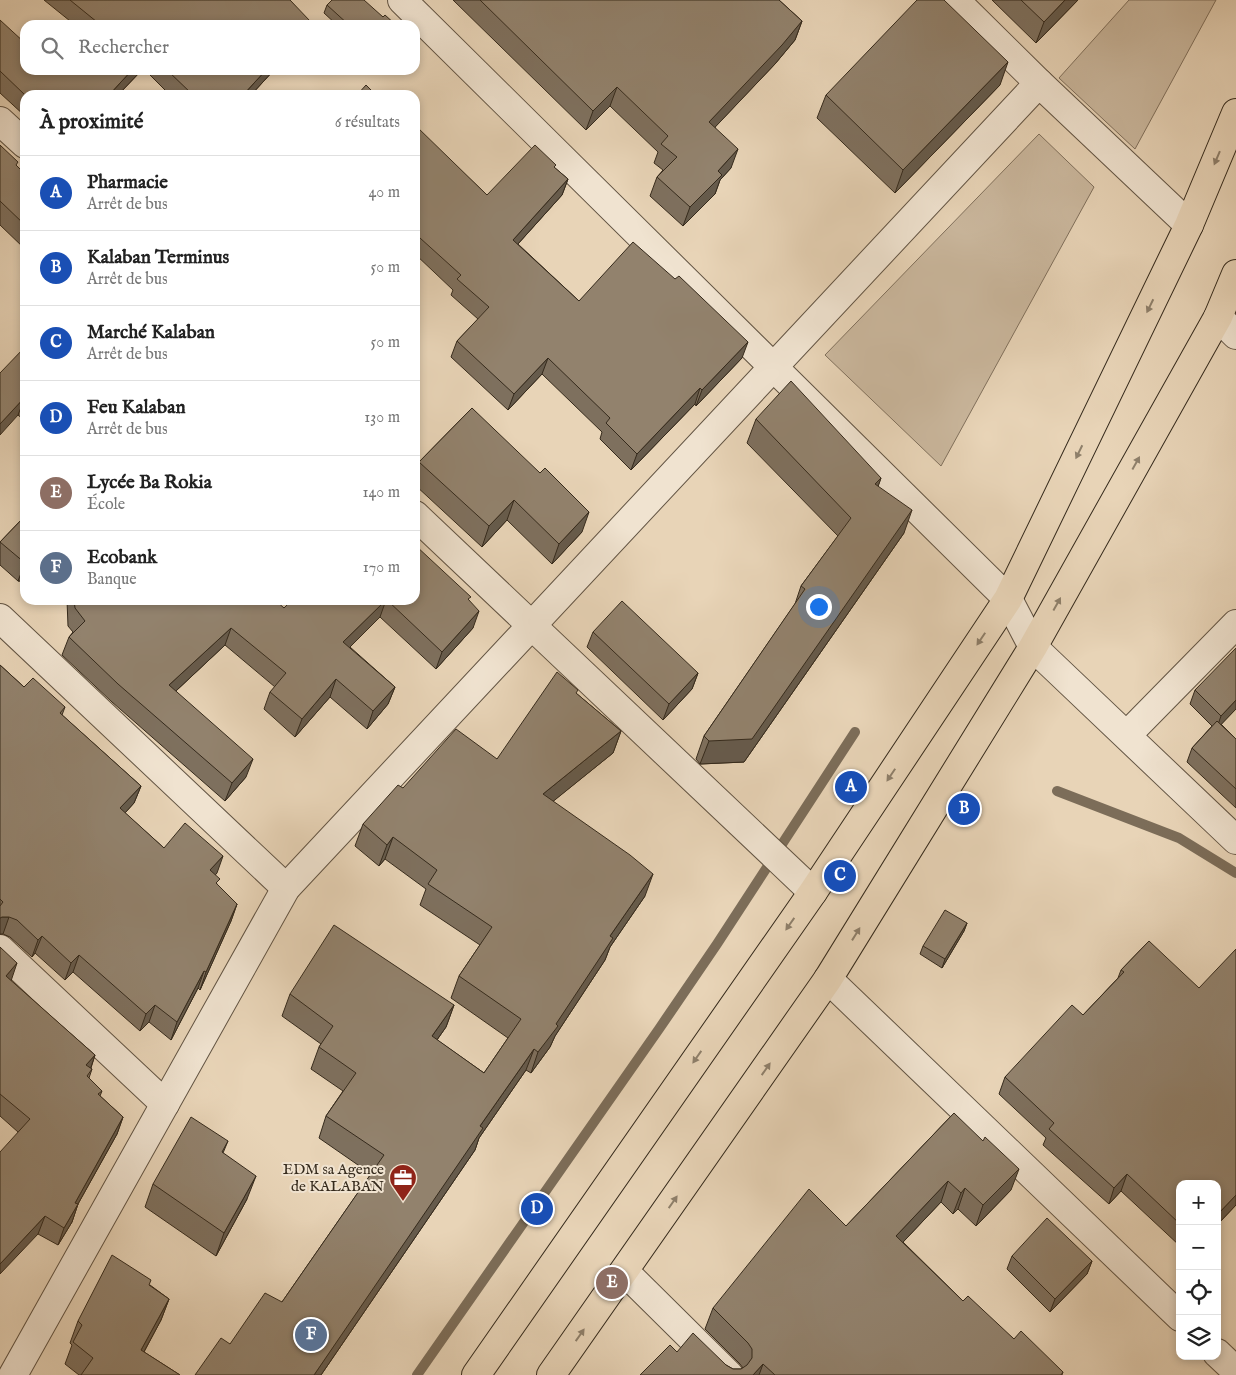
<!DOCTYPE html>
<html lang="fr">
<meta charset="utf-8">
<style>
body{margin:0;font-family:"IM FELL English",serif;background:#f2f2f2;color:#222}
.controls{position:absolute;right:15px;bottom:15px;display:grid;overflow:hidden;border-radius:10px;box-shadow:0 2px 8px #0003}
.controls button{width:45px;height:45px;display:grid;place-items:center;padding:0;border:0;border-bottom:1px solid #e0e0e0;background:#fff;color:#222;font:25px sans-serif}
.you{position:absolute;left:818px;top:606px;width:18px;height:18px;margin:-12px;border:4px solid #fff;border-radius:50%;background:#1a73e8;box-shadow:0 0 0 8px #1a73e833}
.badge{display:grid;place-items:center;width:32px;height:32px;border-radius:50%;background:#1a73e8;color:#fff;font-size:16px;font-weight:700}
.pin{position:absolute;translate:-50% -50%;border:2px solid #fff;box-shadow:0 1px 5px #0006}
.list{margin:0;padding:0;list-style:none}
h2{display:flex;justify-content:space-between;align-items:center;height:65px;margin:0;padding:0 20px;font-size:21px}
h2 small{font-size:16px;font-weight:400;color:#767676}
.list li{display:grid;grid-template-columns:32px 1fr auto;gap:15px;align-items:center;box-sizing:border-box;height:75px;padding:0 20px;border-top:1px solid #e0e0e0}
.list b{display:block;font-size:19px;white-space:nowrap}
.list p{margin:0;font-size:16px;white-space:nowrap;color:#767676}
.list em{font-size:16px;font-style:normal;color:#767676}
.icon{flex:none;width:28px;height:28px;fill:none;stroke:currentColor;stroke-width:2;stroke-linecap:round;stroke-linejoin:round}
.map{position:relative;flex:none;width:1236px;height:1375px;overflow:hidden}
.search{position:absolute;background:#fff;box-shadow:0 2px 8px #0003;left:20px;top:20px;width:400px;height:55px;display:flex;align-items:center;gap:12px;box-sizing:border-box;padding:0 18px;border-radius:15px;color:#767676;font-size:19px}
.panel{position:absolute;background:#fff;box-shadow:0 2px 8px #0003;left:20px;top:90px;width:400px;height:515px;border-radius:15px}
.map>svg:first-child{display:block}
.green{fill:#cab79d;stroke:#80705c}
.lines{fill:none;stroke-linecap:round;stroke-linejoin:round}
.stream{stroke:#7c6d59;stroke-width:10}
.minor-casing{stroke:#625443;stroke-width:30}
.highway-casing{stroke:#352a1c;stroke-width:30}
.minor{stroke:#f0e3d0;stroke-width:28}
.highway{stroke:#e8d4b7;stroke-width:28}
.wall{fill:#7e705e;stroke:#352a1c}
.shaded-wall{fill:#665b4c;stroke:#352a1c}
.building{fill:#92826d;stroke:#352a1c}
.oneway{fill:#8e7f6a}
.labels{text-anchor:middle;stroke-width:4;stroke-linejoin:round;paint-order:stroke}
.poi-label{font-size:15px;fill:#352a1c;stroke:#f0e3d0;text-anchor:end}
</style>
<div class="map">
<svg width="1236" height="1375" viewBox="0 0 1236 1375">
<rect width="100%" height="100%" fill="#e8d4b7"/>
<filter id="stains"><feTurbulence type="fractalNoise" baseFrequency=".004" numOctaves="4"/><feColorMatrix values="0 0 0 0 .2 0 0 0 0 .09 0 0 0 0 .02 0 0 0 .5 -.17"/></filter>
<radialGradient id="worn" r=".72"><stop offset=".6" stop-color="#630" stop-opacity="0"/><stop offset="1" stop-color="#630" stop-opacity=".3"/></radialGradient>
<!-- green -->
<g class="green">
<polygon points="1129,0 1216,0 1135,149 1059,78"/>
<polygon points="1039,134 1094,187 941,466 825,355"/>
</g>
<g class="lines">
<!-- stream -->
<g class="stream">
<polyline points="1057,791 1179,838 1236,873"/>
<polyline points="417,1375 659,1029 717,944 855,732"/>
</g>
<defs>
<g id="minor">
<polyline points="402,0 1008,599 1033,647 1236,840"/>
<polyline points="955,0 1039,83"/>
<polyline points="0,121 25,144"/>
<polyline points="1218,317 1236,335"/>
<polyline points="415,515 813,892"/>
<polyline points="0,618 286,888"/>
<polyline points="1127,735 1236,624"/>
<polyline points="0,949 165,1104"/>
<polyline points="828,979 1180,1317"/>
<polyline points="625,1272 729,1375"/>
<polyline points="1217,1353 1236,1371"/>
<polyline points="13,1375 286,888 1039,83 1189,225"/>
</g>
<g id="highway">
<polyline points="476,1375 813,892 1008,599 1189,225 1236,113"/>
<polyline points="551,1375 828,979 1033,647 1218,317 1236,274"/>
</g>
</defs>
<!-- minor casing -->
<use href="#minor" class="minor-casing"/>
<!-- highway casing -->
<use href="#highway" class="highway-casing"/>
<!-- minor -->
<use href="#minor" class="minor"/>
<!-- highway -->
<use href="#highway" class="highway"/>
</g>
<!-- wall -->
<g class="wall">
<polygon points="44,0 290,0 309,25 75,25"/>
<polygon points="453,0 779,0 802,21 795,40 775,64 715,127 731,168 720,180 715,194 683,226 650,196 657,177 663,170 654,163 658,152 610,106 586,130"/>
<polygon points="992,0 1078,0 1036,43"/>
<polygon points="327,5 383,17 396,25 337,25 324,13"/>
<polygon points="0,20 25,70 274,70 251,95 170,95 146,71 143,74 140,72 118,95 25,95 25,116 0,93"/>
<polygon points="1000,85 895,193 817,118 826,95"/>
<polygon points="415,127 487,195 555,168 568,179 562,195 518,244 579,301 742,358 696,406 695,404 631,470 600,439 602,432 542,374 508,410 451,357 457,341 478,319 451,295 453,290 415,254"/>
<polygon points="0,145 17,167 25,174 25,249 0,225"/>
<polygon points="25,347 25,421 18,415"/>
<polygon points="472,408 582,532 552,564 507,520 482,547 415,485 415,473 419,462"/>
<polygon points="756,419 881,478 878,486 904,533 744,762 700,764 696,759 704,736 795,604 801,586 838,536 747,443"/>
<polygon points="25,516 25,581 18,581 0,565 0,542"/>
<polygon points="67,600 267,600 271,603 284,608 292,600 469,600 473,628 436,669 380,617 350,647 395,687 388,704 367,729 330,697 295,737 264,709 270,692 275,687 225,645 176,691 246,777 225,801 112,702 62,655 69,637 73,632 68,626"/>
<polygon points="593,632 698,673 692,689 663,720 587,647"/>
<polygon points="0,665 24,687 65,707 62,715 141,786 134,803 125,813 164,848 217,873 215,875 217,885 237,904 231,921 200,990 198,988 171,1040 149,1022 140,1031 73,972 65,980 35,953 32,957 10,937 3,934 0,934"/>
<polygon points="1195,690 1236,709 1221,724 1236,739 1236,808 1187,762 1192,748 1212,726 1190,704"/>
<polygon points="577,694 621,731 613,753 553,801 645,896 610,947 605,960 555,1036 550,1047 531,1073 526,1070 479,1138 475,1150 321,1375 195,1375 230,1344 282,1302 371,1174 319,1138 326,1116 343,1091 311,1069 319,1047 321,1044 282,1016 290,994 454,1005 446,1027 437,1040 484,1073 508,1038 451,998 459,976 480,945 420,905 426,889 385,859 379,866 355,846 363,824 403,788 497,759"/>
<polygon points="967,923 964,931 942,968 920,954 923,946"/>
<polygon points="1149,941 1236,1205 1217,1225 1217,1184 1180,1184 1180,1246 1121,1191 1109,1204 1043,1145 1046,1138 999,1094 1005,1077 1083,1015 1118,978 1121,970"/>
<polygon points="0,947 11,981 95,1055 91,1068 92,1069 89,1078 102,1091 100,1096 123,1117 117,1134 78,1204 72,1222 58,1245 38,1234 18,1132 0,1116"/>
<polygon points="954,1113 1011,1190 976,1226 958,1209 953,1214 941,1202 903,1242 963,1301 1014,1339 1063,1372 1062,1375 640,1375 677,1352 726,1365 733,1369 741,1369 743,1368 740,1364 705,1329 713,1308 846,1226"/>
<polygon points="228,1141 223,1153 247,1199 216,1256 145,1207 153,1184"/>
<polygon points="1012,1256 1092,1261 1087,1274 1050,1312 1007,1269"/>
<polygon points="150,1285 169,1299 161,1320 144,1352 180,1375 79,1375 65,1364 72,1345 70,1343 78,1321"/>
</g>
<!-- shaded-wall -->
<g class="shaded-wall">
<polygon points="1065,0 1078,0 1036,43 1044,22"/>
<polygon points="802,21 795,40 775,64 702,141 709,122"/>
<polygon points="1008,62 1000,85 895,193 903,170"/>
<polygon points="132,70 140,70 140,72 118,95 109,95"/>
<polygon points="266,70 274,70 251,95 243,95"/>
<polygon points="617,87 610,106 586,130 593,111"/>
<polygon points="738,149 731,168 720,180 715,194 683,226 690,207 718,171"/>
<polygon points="568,179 562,195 507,256 513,240"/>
<polygon points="420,238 415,252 415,243"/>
<polygon points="748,342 742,358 696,406 702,390"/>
<polygon points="548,358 542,374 508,410 514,394"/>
<polygon points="700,388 695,404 631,470 637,454"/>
<polygon points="25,397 18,415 0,435 0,424"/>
<polygon points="881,478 873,501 875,484"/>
<polygon points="514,500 507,520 482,547 489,526"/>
<polygon points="912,510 904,533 744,762 700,764 709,741"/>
<polygon points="589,512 582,532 552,564 559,544"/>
<polygon points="25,563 25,581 18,581"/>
<polygon points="386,600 380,617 337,660 343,642"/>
<polygon points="479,611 473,628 436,669 442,652"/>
<polygon points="231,628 225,645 163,703 169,685"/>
<polygon points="698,673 692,689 663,720 669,704"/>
<polygon points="336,679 330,697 295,737 302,719"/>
<polygon points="395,687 388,704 367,729 373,711"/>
<polygon points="1236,700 1236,709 1216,730 1221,716"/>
<polygon points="621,731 613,753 535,816 543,794"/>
<polygon points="253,759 246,777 225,801 232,783"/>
<polygon points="141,786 134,803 114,825 120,808"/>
<polygon points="393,837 385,859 379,866 387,845"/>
<polygon points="223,856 217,873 204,888 210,870"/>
<polygon points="653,874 645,896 610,947 605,960 555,1036 550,1047 531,1073 538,1052 610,936"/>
<polygon points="237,904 231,921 200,990 206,972"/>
<polygon points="2,917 9,917 3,934 0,934 0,918"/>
<polygon points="967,923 964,931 942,968 945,959"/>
<polygon points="42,936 35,953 32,957 38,940"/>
<polygon points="79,955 73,972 65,980 71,963"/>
<polygon points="17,963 11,981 6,976"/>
<polygon points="204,971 198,988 171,1040 177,1022"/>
<polygon points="155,1005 149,1022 140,1031 146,1014"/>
<polygon points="454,1005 446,1027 424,1058 432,1036"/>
<polygon points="534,1049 526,1070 479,1138 475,1150 321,1375 314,1375 480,1126"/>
<polygon points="95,1055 89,1073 86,1065"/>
<polygon points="123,1117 117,1134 69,1220 75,1203"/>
<polygon points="1019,1169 1011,1190 976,1226 983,1205"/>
<polygon points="1127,1174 1121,1191 1109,1204 1114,1188"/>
<polygon points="256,1176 247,1199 216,1256 224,1233"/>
<polygon points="948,1181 941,1202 889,1257 896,1236"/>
<polygon points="965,1188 958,1209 953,1214 961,1193"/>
<polygon points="1236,1195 1236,1205 1217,1225 1217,1215"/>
<polygon points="78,1204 72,1222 58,1245 64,1228"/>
<polygon points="45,1216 38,1234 0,1274 0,1264"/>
<polygon points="1092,1261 1087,1274 1050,1312 1055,1299"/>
<polygon points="169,1299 161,1320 133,1372 141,1350"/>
<polygon points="763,1364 759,1375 753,1375"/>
</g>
<!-- building -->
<g class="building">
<polygon points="70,0 290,0 310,21 307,25 94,25 97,22"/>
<polygon points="332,0 364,0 383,17 385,15 396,25 349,25 327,5"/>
<polygon points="480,0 779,0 802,21 782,45 709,122 738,149 718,171 722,175 690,207 657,177 677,157 661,144 668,136 617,87 593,111"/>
<polygon points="917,0 944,0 1008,62 903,170 826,95"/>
<polygon points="1021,0 1065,0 1044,22"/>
<polygon points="0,20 25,43 25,70 132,70 109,95 25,95 0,71"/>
<polygon points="167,70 266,70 243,95 193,95"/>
<polygon points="366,85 376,95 357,95"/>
<polygon points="416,126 487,195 535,145 556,165 554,167 568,179 513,240 579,301 633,242 675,279 679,276 748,342 702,390 700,388 637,454 606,423 610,418 548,358 514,394 457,341 489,307 457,279 461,275 420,238 415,243"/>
<polygon points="0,145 18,162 16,165 25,174 25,225 0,201"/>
<polygon points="25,347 25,397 0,424 0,373"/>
<polygon points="791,381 881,478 875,484 912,510 752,739 709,741 704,736 805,589 801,586 851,518 756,419"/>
<polygon points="472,408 540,473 545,468 589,512 559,544 514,500 489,526 419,462"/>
<polygon points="25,516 25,563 0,542"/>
<polygon points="415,545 471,597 468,599 479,611 442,652 387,600 415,600"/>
<polygon points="74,600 267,600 271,603 275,600 284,608 292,600 386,600 343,642 395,687 373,711 336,679 302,719 270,692 286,673 231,628 169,685 253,759 232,783 118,684 69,637 85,621 75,608"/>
<polygon points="622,601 698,673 669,704 593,632"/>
<polygon points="1236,648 1236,700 1221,716 1195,690"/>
<polygon points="0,665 24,687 33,678 65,707 60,713 141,786 120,808 164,848 185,823 223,856 210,870 220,879 216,883 237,904 206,972 204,971 177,1022 155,1005 146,1014 79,955 71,963 42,936 38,940 17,920 9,917 2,917 0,918 0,906 3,902 0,899"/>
<polygon points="557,672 578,690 576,693 621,731 543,794 630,855 653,874 610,936 613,938 556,1024 558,1026 538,1052 534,1049 480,1126 483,1128 314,1375 195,1375 221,1338 230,1344 265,1293 282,1302 384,1155 326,1116 356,1073 319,1047 333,1026 290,994 334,925 454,1005 432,1036 484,1073 521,1019 459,976 492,927 428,884 437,870 393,837 387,845 363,824 398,785 403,788 456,729 497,759"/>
<polygon points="1217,721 1236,739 1236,789 1192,748"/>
<polygon points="945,910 967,923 945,959 923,946"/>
<polygon points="1149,941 1199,988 1236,949 1236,1195 1217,1215 1217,1184 1180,1184 1180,1224 1127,1174 1114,1188 1049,1129 1054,1123 1005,1077 1072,1005 1083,1015 1124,972 1121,970"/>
<polygon points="0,947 17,963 6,976 95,1055 86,1065 92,1069 87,1076 102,1091 98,1094 123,1117 75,1203 78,1204 64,1228 45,1216 0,1264 0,1152 30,1119 0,1094"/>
<polygon points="954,1113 983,1141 985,1137 1019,1169 983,1205 965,1188 961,1193 948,1181 896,1236 963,1301 968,1296 1014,1339 1021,1331 1063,1372 1061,1375 775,1375 763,1364 753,1375 640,1375 670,1345 677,1352 693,1333 726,1365 733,1369 741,1369 747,1365 752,1358 752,1349 748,1343 713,1308 809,1189 846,1226"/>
<polygon points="191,1117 228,1141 222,1152 256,1176 224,1233 153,1184"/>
<polygon points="1047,1218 1092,1261 1055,1299 1012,1256"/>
<polygon points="112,1255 151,1280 149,1285 169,1299 141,1350 180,1375 81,1375 93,1358 73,1342 82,1325 78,1321"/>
</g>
<!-- one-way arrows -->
<defs><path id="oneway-solid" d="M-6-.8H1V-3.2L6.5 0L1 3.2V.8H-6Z" transform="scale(1.25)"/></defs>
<g class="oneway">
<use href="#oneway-solid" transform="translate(1217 158) rotate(113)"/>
<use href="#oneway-solid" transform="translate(1150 306) rotate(116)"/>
<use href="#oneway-solid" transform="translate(1079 452) rotate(116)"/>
<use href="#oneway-solid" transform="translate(1136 463) rotate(-61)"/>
<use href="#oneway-solid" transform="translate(1057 604) rotate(-61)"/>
<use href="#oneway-solid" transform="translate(981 639) rotate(124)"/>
<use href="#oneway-solid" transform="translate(891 775) rotate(124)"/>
<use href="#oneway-solid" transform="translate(790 924) rotate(125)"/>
<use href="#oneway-solid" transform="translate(856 934) rotate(-58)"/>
<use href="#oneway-solid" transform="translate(697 1057) rotate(125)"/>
<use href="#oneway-solid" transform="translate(766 1069) rotate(-55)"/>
<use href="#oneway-solid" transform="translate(673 1202) rotate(-55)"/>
<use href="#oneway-solid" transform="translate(580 1335) rotate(-55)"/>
</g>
<!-- icons -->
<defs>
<symbol id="office-pin" viewBox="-11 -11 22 30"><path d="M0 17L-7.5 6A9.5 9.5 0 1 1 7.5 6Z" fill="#8f2418" stroke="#f0e3d0"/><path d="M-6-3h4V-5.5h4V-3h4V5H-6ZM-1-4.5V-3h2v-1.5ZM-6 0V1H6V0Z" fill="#fff"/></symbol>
</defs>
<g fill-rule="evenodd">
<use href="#office-pin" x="387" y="1162" width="32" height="43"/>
</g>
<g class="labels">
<!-- poi labels -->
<g class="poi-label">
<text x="384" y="1174">EDM sa Agence<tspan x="384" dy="17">de KALABAN</tspan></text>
</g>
</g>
<rect width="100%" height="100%" filter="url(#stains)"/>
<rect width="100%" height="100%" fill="url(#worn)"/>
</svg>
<div class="controls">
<button>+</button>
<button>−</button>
<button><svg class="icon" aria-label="locate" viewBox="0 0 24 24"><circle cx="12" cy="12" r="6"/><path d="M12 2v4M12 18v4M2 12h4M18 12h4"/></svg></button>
<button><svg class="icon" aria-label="layers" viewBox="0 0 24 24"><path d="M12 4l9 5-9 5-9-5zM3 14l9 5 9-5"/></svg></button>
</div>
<div class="you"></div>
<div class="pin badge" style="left:851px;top:787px;background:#1a4fb4">A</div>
<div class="pin badge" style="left:964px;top:809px;background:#1a4fb4">B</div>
<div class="pin badge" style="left:840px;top:876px;background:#1a4fb4">C</div>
<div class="pin badge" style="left:537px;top:1209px;background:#1a4fb4">D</div>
<div class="pin badge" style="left:612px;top:1283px;background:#8d6e63">E</div>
<div class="pin badge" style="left:311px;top:1335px;background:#5c6f8a">F</div>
<div class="search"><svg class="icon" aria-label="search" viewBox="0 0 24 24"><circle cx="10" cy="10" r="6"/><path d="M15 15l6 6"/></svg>Rechercher</div>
<section class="panel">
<h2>À proximité<small>6 résultats</small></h2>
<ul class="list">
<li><span class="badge" style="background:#1a4fb4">A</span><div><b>Pharmacie</b><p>Arrêt de bus</p></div><em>40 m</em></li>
<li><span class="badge" style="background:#1a4fb4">B</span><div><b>Kalaban Terminus</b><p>Arrêt de bus</p></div><em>50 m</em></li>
<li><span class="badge" style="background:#1a4fb4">C</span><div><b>Marché Kalaban</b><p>Arrêt de bus</p></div><em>50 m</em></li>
<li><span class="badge" style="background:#1a4fb4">D</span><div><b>Feu Kalaban</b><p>Arrêt de bus</p></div><em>130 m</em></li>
<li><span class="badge" style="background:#8d6e63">E</span><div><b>Lycée Ba Rokia</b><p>École</p></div><em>140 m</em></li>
<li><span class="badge" style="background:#5c6f8a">F</span><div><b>Ecobank</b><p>Banque</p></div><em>170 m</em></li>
</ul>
</section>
</div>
